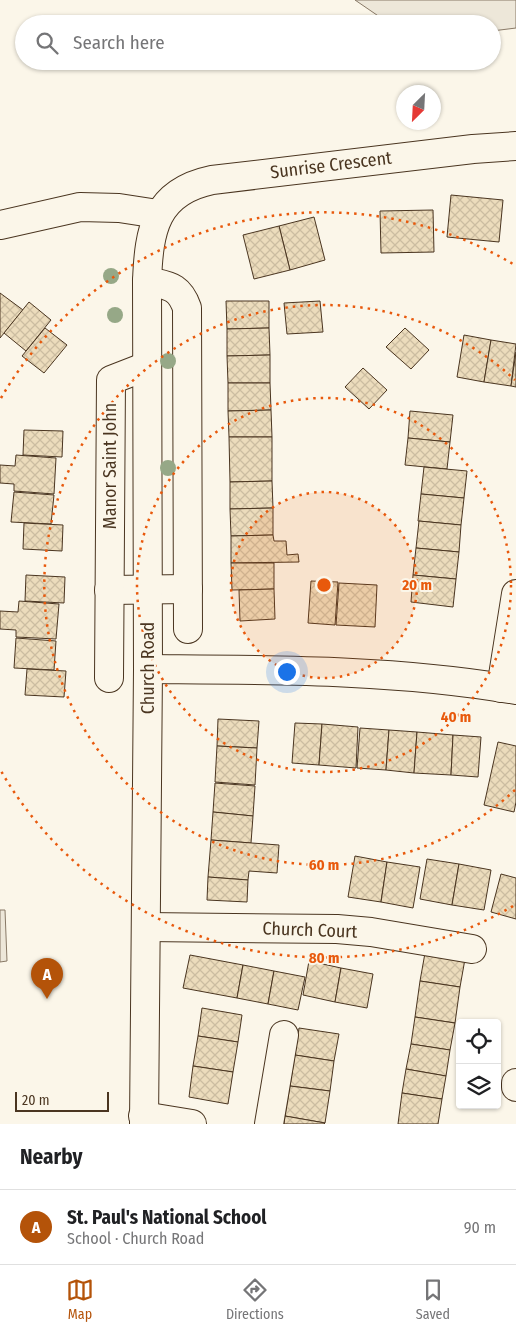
<!DOCTYPE html>
<meta charset="utf-8">
<style>
body{margin:0;font-family:"Fira Sans Condensed",sans-serif;background:#f6f6f6;color:#202124}
.controls{position:absolute;right:15px;bottom:15px;display:grid;overflow:hidden;border-radius:5px;box-shadow:0 1px 4px #0004}
.controls button{width:45px;height:45px;display:grid;place-items:center;padding:0;border:0;border-bottom:1px solid #e0e0e0;background:#fff;color:#202124;font:25px sans-serif}
.compass{position:absolute;left:396px;top:85px;width:45px;height:45px;border-radius:50%;background:#fff;box-shadow:0 1px 4px #0004;rotate:204deg}
.scale{position:absolute;left:15px;bottom:12px;width:94px;box-sizing:border-box;padding-left:5px;border:2px solid #4a3520;border-top:0;font-size:14px;line-height:18px;white-space:nowrap;color:#4a3520;-webkit-text-stroke:4px #fbf6e9;paint-order:stroke}
.you{position:absolute;left:286px;top:671px;width:18px;height:18px;margin:-12px;border:4px solid #fff;border-radius:50%;background:#1a73e8;box-shadow:0 0 0 8px #1a73e833}
.badge{display:grid;place-items:center;width:32px;height:32px;border-radius:50%;background:#b45309;color:#fff;font-size:16px;font-weight:700}
.pin{position:absolute;translate:-50% -41px;filter:drop-shadow(0 1px 2px #0008)}
.pin::after{content:'';position:absolute;top:26px;width:18px;height:15px;background:inherit;clip-path:polygon(0 0,100% 0,50% 100%)}
.list{margin:0;padding:0;list-style:none}
h2{display:flex;justify-content:space-between;align-items:center;height:65px;margin:0;padding:0 20px;font-size:21px}
h2 small{font-size:16px;font-weight:400;color:#757577}
.list li{display:grid;grid-template-columns:32px 1fr auto;gap:15px;align-items:center;box-sizing:border-box;height:75px;padding:0 20px;border-top:1px solid #e0e0e0}
.list b{display:block;font-size:19px;white-space:nowrap}
.list p{margin:0;font-size:16px;white-space:nowrap;color:#757577}
.list em{font-size:16px;font-style:normal;color:#757577}
.icon{flex:none;width:28px;height:28px;fill:none;stroke:currentColor;stroke-width:2;stroke-linecap:round;stroke-linejoin:round}
.map{position:relative;flex:none;width:516px;height:1124px;overflow:hidden}
.search{position:absolute;background:#fff;box-shadow:0 1px 4px #0004;left:15px;right:15px;top:15px;height:55px;display:flex;align-items:center;gap:12px;box-sizing:border-box;padding:0 18px;border-radius:28px;color:#757577;font-size:19px}
.sheet{height:140px;background:#fff}
nav{display:flex;justify-content:space-around;align-items:center;box-sizing:border-box;height:70px;border-top:1px solid #e0e0e0;background:#fff;font-size:14px;color:#757577}
nav a{display:grid;justify-items:center;gap:2px}
nav .on{color:#b45309}
.map>svg:first-child{display:block}
.parking{fill:#ede7d9;stroke:#887966}
.building{fill:url(#building-cross-hatch);stroke:#4a3520}
.lines{fill:none;stroke-linecap:round;stroke-linejoin:round}
.minor-casing{stroke:#4a3520;stroke-width:30}
.tertiary-casing{stroke:#4a3520;stroke-width:30}
.minor{stroke:#fbf6e9;stroke-width:28}
.tertiary{stroke:#fbf6e9;stroke-width:28}
.tree{fill:#96a887}
.ring{fill:none;stroke:#e8590c;stroke-width:2.5;stroke-dasharray:2.5 5}
.labels{text-anchor:middle;stroke-width:4;stroke-linejoin:round;paint-order:stroke}
.street-label{font-size:18px;fill:#4a3520;stroke:#fbf6e9}
.centre{fill:#e8590c;stroke:#fbf6e9;stroke-width:2.5}
.ring-label{font-size:15px;text-anchor:middle;font-weight:bold;fill:#e8590c;stroke:#fbf6e9;stroke-width:4;stroke-linejoin:round;paint-order:stroke}
</style>
<div class="map">
<svg width="516" height="1124" viewBox="0 0 516 1124">
<defs>
<pattern id="building-cross-hatch" width="8" height="8" patternUnits="userSpaceOnUse" patternTransform="scale(1.25)"><rect width="8" height="8" fill="#ecdcbc"/><path d="M0 0l8 8M0 8l8-8" fill="none" stroke="#ccbda1"/></pattern>
</defs>
<rect width="100%" height="100%" fill="#fbf6e9"/>
<!-- parking -->
<g class="parking">
<polygon points="355,0 516,0 516,28 492,31 492,24 390,24"/>
<polygon points="0,910 5,910 7,961 0,962"/>
</g>
<!-- building -->
<g class="building">
<polygon points="451,195 503,200 499,242 447,237"/>
<polygon points="433,210 434,252 381,253 380,211"/>
<polygon points="314,217 325,260 290,270 279,226"/>
<polygon points="279,226 290,270 254,279 243,235"/>
<polygon points="0,293 23,310 0,338"/>
<polygon points="226,301 269,301 269,328 227,329"/>
<polygon points="320,301 323,332 287,334 284,303"/>
<polygon points="29,302 51,320 26,351 4,333"/>
<polygon points="45,328 67,345 44,373 22,356"/>
<polygon points="269,328 270,355 227,356 227,329"/>
<polygon points="405,328 429,350 411,369 386,347"/>
<polygon points="464,335 491,340 484,382 457,377"/>
<polygon points="491,340 516,344 511,386 484,382"/>
<polygon points="516,352 516,387 511,386"/>
<polygon points="270,355 270,383 228,383 227,356"/>
<polygon points="363,368 387,390 369,409 345,387"/>
<polygon points="228,383 270,383 271,410 228,411"/>
<polygon points="271,410 272,437 229,437 228,411"/>
<polygon points="410,411 453,415 450,442 408,438"/>
<polygon points="24,430 63,431 62,457 23,455"/>
<polygon points="229,437 272,437 272,481 230,482"/>
<polygon points="408,438 450,442 447,469 405,465"/>
<polygon points="16,455 56,458 54,494 14,491 14,484 0,483 0,465 15,466"/>
<polygon points="424,467 467,471 464,498 421,494"/>
<polygon points="272,481 273,508 230,509 230,482"/>
<polygon points="14,492 54,495 51,524 11,522"/>
<polygon points="421,494 464,498 461,525 418,521"/>
<polygon points="273,508 273,535 231,536 230,509"/>
<polygon points="419,521 461,525 459,552 416,548"/>
<polygon points="24,523 63,525 62,551 23,549"/>
<polygon points="273,535 274,541 286,541 287,555 298,554 299,562 231,563 231,536"/>
<polygon points="416,548 459,552 456,579 413,575"/>
<polygon points="231,563 274,563 274,589 232,590"/>
<polygon points="26,575 65,577 64,603 25,601"/>
<polygon points="413,575 456,579 453,607 411,602"/>
<polygon points="311,581 338,582 335,625 308,623"/>
<polygon points="339,583 377,585 375,627 336,625"/>
<polygon points="274,589 275,619 240,621 239,590"/>
<polygon points="19,601 59,604 56,639 16,637 16,630 0,629 0,611 18,612"/>
<polygon points="16,638 56,641 54,670 14,668"/>
<polygon points="27,669 66,671 64,697 25,695"/>
<polygon points="218,719 259,721 257,748 217,746"/>
<polygon points="295,723 322,724 319,765 292,763"/>
<polygon points="322,724 358,727 356,768 319,765"/>
<polygon points="360,728 389,730 386,770 357,768"/>
<polygon points="389,730 417,732 414,773 386,770"/>
<polygon points="417,732 453,735 451,775 414,773"/>
<polygon points="453,735 481,737 478,777 451,775"/>
<polygon points="498,742 516,746 516,802 514,812 484,805"/>
<polygon points="217,746 257,748 255,785 215,782"/>
<polygon points="215,783 255,786 253,816 213,812"/>
<polygon points="213,812 253,816 251,843 211,840"/>
<polygon points="211,840 279,845 277,873 249,871 248,880 208,877"/>
<polygon points="355,856 387,862 381,902 348,897"/>
<polygon points="427,859 459,864 452,905 420,899"/>
<polygon points="387,862 420,867 413,908 381,902"/>
<polygon points="459,864 491,870 484,910 452,905"/>
<polygon points="501,874 516,878 516,919 491,912"/>
<polygon points="208,877 248,880 247,902 207,900"/>
<polygon points="425,953 465,959 460,987 420,981"/>
<polygon points="190,955 243,965 237,998 183,988"/>
<polygon points="309,961 341,968 335,1002 303,995"/>
<polygon points="243,965 274,971 268,1004 237,998"/>
<polygon points="341,968 373,974 367,1008 335,1002"/>
<polygon points="274,971 305,977 298,1010 268,1004"/>
<polygon points="420,981 460,987 455,1023 415,1017"/>
<polygon points="202,1008 242,1015 238,1042 198,1036"/>
<polygon points="415,1017 455,1023 450,1050 411,1044"/>
<polygon points="299,1028 339,1034 334,1061 295,1055"/>
<polygon points="198,1036 238,1042 233,1072 193,1066"/>
<polygon points="411,1044 450,1050 446,1076 406,1069"/>
<polygon points="295,1055 334,1061 330,1091 290,1086"/>
<polygon points="193,1066 233,1072 228,1104 189,1097"/>
<polygon points="406,1069 446,1076 442,1099 402,1093"/>
<polygon points="290,1086 330,1091 325,1123 285,1116"/>
<polygon points="402,1093 442,1099 438,1124 398,1124"/>
<polygon points="285,1116 325,1123 324,1124 284,1124"/>
</g>
<g class="lines">
<defs>
<g id="minor">
<polyline points="0,225 80,207 119,208 158,214"/>
<path d="M147 281C168 286 179 285 187 308L188 629"/>
<polyline points="109,590 188,589"/>
<path d="M148 669C271 670 394 669 516 690"/>
<polyline points="109,678 111,380 147,366"/>
<polyline points="501,688 516,594"/>
<polyline points="146,927 337,929 371,932 472,949"/>
<polyline points="516,1083 516,1087"/>
<polyline points="143,1116 192,1124"/>
<polyline points="269,1124 284,1035"/>
</g>
<path id="tertiary" d="M144 1124 148 669 147 281C149 230 155 192 212 180L473 149 516 146"/>
</defs>
<!-- minor casing -->
<use href="#minor" class="minor-casing"/>
<!-- tertiary casing -->
<use href="#tertiary" class="tertiary-casing"/>
<!-- minor -->
<use href="#minor" class="minor"/>
<!-- tertiary -->
<use href="#tertiary" class="tertiary"/>
</g>
<!-- trees -->
<g class="tree">
<circle cx="111" cy="276" r="8"/>
<circle cx="115" cy="315" r="8"/>
<circle cx="168" cy="361" r="8"/>
<circle cx="168" cy="468" r="8"/>
</g>
<!-- distance rings -->
<circle cx="324" cy="585" r="93" fill="#e8590c" fill-opacity=".12"/>
<g class="ring">
<circle cx="324" cy="585" r="93"/>
<circle cx="324" cy="585" r="187"/>
<path d="M515 790A280 280 0 1 1 515 380"/>
<path d="M513 906A373 373 0 0 1 1 771M1 398A373 373 0 0 1 513 264"/>
</g>
<g class="labels">
<!-- street labels -->
<g class="street-label">
<text transform="translate(331 165) rotate(-7)" y="6">Sunrise Crescent</text>
<text transform="translate(110 466) rotate(-90)" y="6">Manor Saint John</text>
<text transform="translate(148 668) rotate(-90)" y="6">Church Road</text>
<text transform="translate(310 930) rotate(2)" y="6">Church Court</text>
</g>
</g>
<circle cx="324" cy="585" r="8" class="centre"/>
<g class="ring-label">
<text x="417" y="590">20 m</text>
<text x="456" y="722">40 m</text>
<text x="324" y="870">60 m</text>
<text x="324" y="963">80 m</text>
</g>
</svg>
<div class="controls">
<button><svg class="icon" aria-label="locate" viewBox="0 0 24 24"><circle cx="12" cy="12" r="6"/><path d="M12 2v4M12 18v4M2 12h4M18 12h4"/></svg></button>
<button><svg class="icon" aria-label="layers" viewBox="0 0 24 24"><path d="M12 4l9 5-9 5-9-5zM3 14l9 5 9-5"/></svg></button>
</div>
<svg class="compass" viewBox="-18 -18 36 36"><path d="M0-13l5 13h-10z" fill="#e53935"/><path d="M0 13l5-13h-10z" fill="#757577"/></svg>
<div class="scale">20 m</div>
<div class="you"></div>
<div class="pin badge" style="left:47px;top:999px">A</div>
<div class="search"><svg class="icon" aria-label="search" viewBox="0 0 24 24"><circle cx="10" cy="10" r="6"/><path d="M15 15l6 6"/></svg>Search here</div>
</div>
<section class="sheet">
<h2>Nearby<small></small></h2>
<ul class="list">
<li><span class="badge">A</span><div><b>St. Paul's National School</b><p>School · Church Road</p></div><em>90 m</em></li>
</ul>
</section>
<nav>
<a class="on"><svg class="icon" aria-label="map" viewBox="0 0 24 24"><path d="M3 6l6-2 6 2 6-2v14l-6 2-6-2-6 2zM9 4v14M15 6v14"/></svg>Map</a>
<a><svg class="icon" aria-label="directions" viewBox="0 0 24 24"><path d="M12 3l9 9-9 9-9-9zM9 14v-3h6M13 9l2 2-2 2"/></svg>Directions</a>
<a><svg class="icon" aria-label="saved" viewBox="0 0 24 24"><path d="M7 4h10v16l-5-4-5 4z"/></svg>Saved</a>
</nav>
